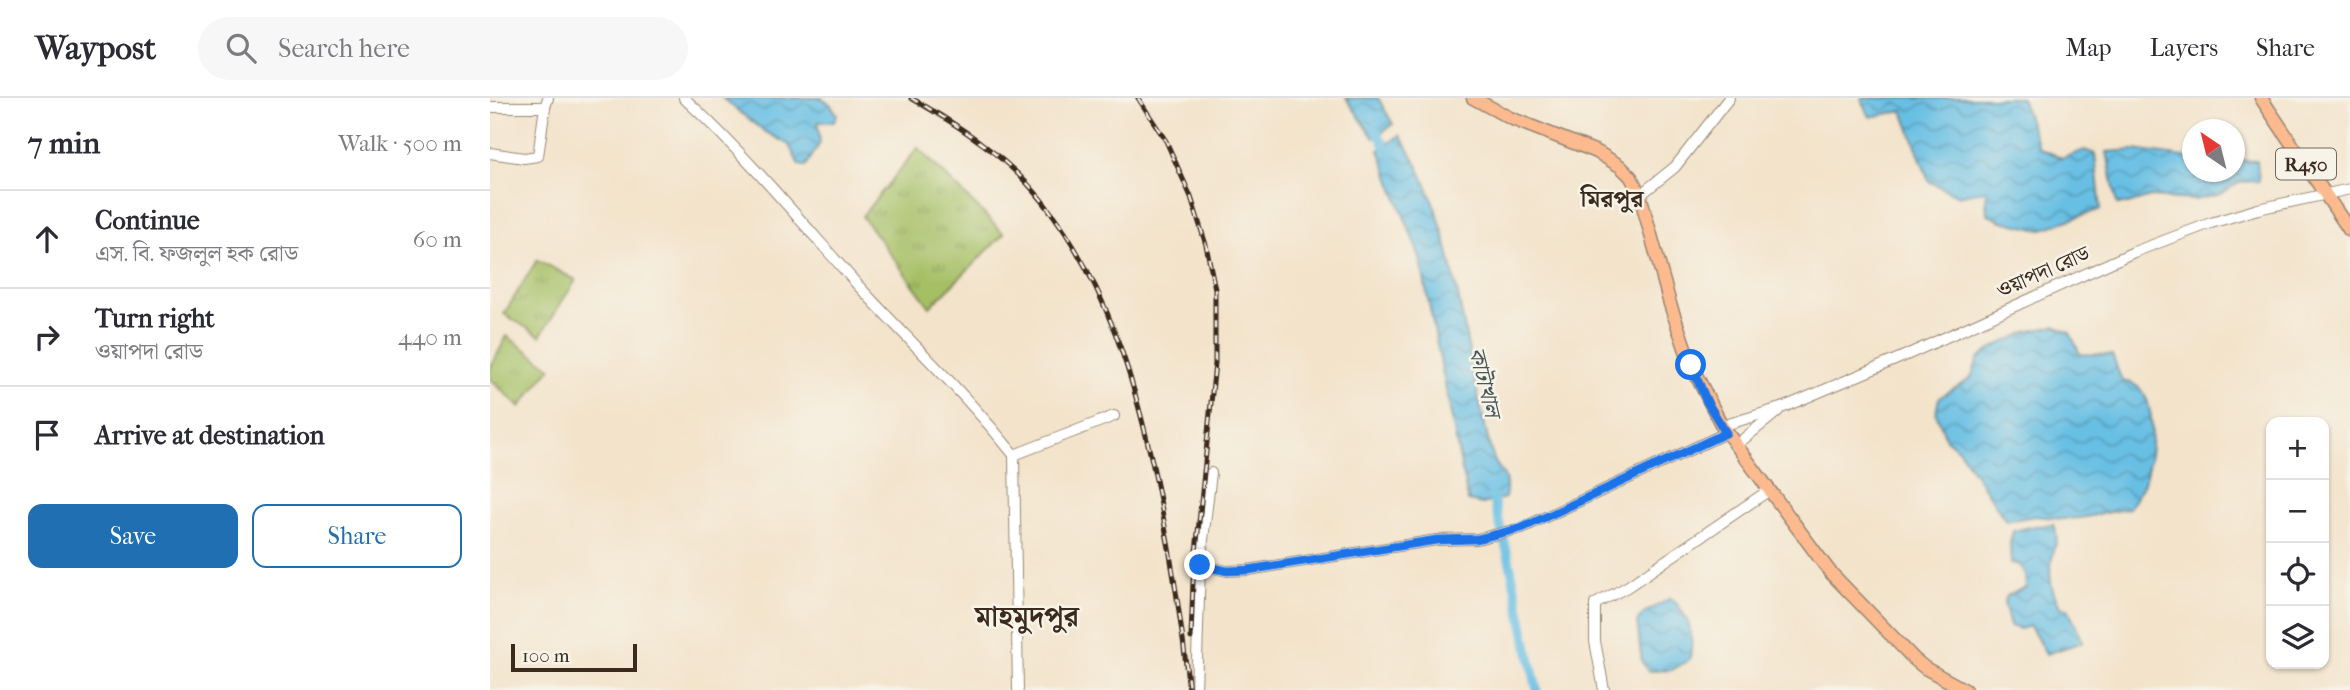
<!DOCTYPE html>
<meta charset="utf-8">
<style>
body{margin:0;font-family:"IM FELL French Canon","Noto Serif Bengali",serif;background:#f7f7f7;color:#2b2b33}
.controls{position:absolute;right:21px;bottom:21px;display:grid;overflow:hidden;border-radius:14px;box-shadow:0 2px 5px #0004}
.controls button{width:63px;height:63px;display:grid;place-items:center;padding:0;border:0;border-bottom:2px solid #e1e1e2;background:#fff;color:#2b2b33;font:35px sans-serif}
.compass{position:absolute;left:1692px;top:21px;width:63px;height:63px;border-radius:50%;background:#fff;box-shadow:0 2px 5px #0004;rotate:325deg}
.scale{position:absolute;left:21px;bottom:18px;width:126px;box-sizing:border-box;padding-left:7px;border:4px solid #3b2a1e;border-top:0;font-size:19px;line-height:24px;white-space:nowrap;color:#3b2a1e;-webkit-text-stroke:5px #f7f3e8;paint-order:stroke}
.stop{position:absolute;width:21px;height:21px;margin:-16px;border:5px solid #1a73e8;border-radius:50%;background:#fff}
.stop.end{background:#1a73e8;border-color:#fff;box-shadow:0 2px 7px #0008}
.list{margin:0;padding:0;list-style:none}
h2{display:flex;justify-content:space-between;align-items:center;height:91px;margin:0;padding:0 28px;font-size:30px}
h2 small{font-size:23px;font-weight:400;color:#7c7c81}
.list li{display:grid;grid-template-columns:46px 1fr auto;gap:21px;align-items:center;box-sizing:border-box;height:98px;padding:0 28px;border-top:2px solid #e1e1e2}
.list b{display:block;font-size:26px;white-space:nowrap}
.list p{margin:0;font-size:23px;white-space:nowrap;color:#7c7c81}
.list em{font-size:23px;font-style:normal;color:#7c7c81}
.actions{display:flex;gap:14px;padding:21px 28px}
.actions a{flex:1;padding:16px 0;border:2px solid #1f6fb2;border-radius:14px;text-align:center;font-size:24px;color:#1f6fb2}
.actions .main{background:#1f6fb2;color:#fff}
.icon{flex:none;width:38px;height:38px;fill:none;stroke:currentColor;stroke-width:2;stroke-linecap:round;stroke-linejoin:round}
.map{position:relative;flex:none;width:1860px;height:592px;overflow:hidden}
header{display:flex;align-items:center;gap:42px;box-sizing:border-box;height:98px;padding:0 35px;background:#fff;border-bottom:2px solid #e1e1e2}
header strong{font-size:33px}
nav{display:flex;gap:38px;margin-inline-start:auto;font-size:24px}
.search{width:490px;height:63px;background:#f7f7f7;display:flex;align-items:center;gap:18px;box-sizing:border-box;padding:0 24px;border-radius:38px;color:#7c7c81;font-size:26px}
main{display:flex}
aside{flex:1;background:#fff}
.map>svg:first-child{display:block}
.park{fill:url(#park-tufts);stroke:#707442;stroke-width:2}
.water{fill:url(#water-waves);stroke:#517481;stroke-width:2}
.lines{fill:none;stroke-linecap:round;stroke-linejoin:round}
.canal{stroke:#67bfe4;stroke-width:9}
.minor-casing{stroke:#978674;stroke-width:12}
.major-casing{stroke:#978674;stroke-width:15}
.minor{stroke:#fff;stroke-width:10}
.major{stroke:#fcba8e;stroke-width:12}
.rail-casing{stroke:#3b2a1e;stroke-width:5}
.rail{stroke:#f7f3e8;stroke-width:2.5;stroke-dasharray:8;stroke-linecap:butt}
.route{stroke:#1a73e8;stroke-width:9}
.labels{text-anchor:middle;stroke-width:5;stroke-linejoin:round;paint-order:stroke}
.shield{fill:#f7f3e8;stroke:#73665b;stroke-width:2}
.shield-label{font-size:19px;font-weight:bold;fill:#3b2a1e}
.street-label{font-size:21px;fill:#3b2a1e;stroke:#f7f3e8}
.water-label{font-size:23px;font-style:italic;fill:#485759;stroke:#f7f3e8}
.quarter-label{font-size:24px;font-weight:bold;fill:#3b2a1e;stroke:#f7f3e8}
.district-label{font-size:28px;font-weight:bold;fill:#3b2a1e;stroke:#f7f3e8}
</style>
<header>
<strong>Waypost</strong>
<div class="search"><svg class="icon" aria-label="search" viewBox="0 0 24 24"><circle cx="10" cy="10" r="6"/><path d="M15 15l6 6"/></svg>Search here</div>
<nav><a>Map</a><a>Layers</a><a>Share</a></nav>
</header>
<main>
<aside>
<h2>7 min<small>Walk · 500 m</small></h2>
<ul class="list">
<li><svg class="icon" aria-label="ahead" viewBox="0 0 24 24"><path d="M12 20V5M6 11l6-6 6 6"/></svg><div><b>Continue</b><p>এস. বি. ফজলুল হক রোড</p></div><em>60 m</em></li>
<li><svg class="icon" aria-label="right" viewBox="0 0 24 24"><path d="M7 20v-9h11M14 6l5 5-5 5"/></svg><div><b>Turn right</b><p>ওয়াপদা রোড</p></div><em>440 m</em></li>
<li><svg class="icon" aria-label="arrive" viewBox="0 0 24 24"><path d="M6 21V4h12l-3 4 3 4H6"/></svg><div><b>Arrive at destination</b></div></li>
</ul>
<div class="actions"><a class="main">Save</a><a>Share</a></div>
</aside>
<div class="map">
<svg width="1860" height="592" viewBox="0 0 1860 592">
<defs>
<pattern id="park-tufts" width="24" height="20" patternUnits="userSpaceOnUse" patternTransform="scale(1.75)"><rect width="24" height="20" fill="#a5bf65"/><path d="M3 7l-1-3M5 7V3M7 7l1-3M15 17l-1-3M17 17v-4M19 17l1-3" fill="none" stroke="#889b53"/></pattern>
<pattern id="water-waves" width="16" height="10" patternUnits="userSpaceOnUse" patternTransform="scale(1.75)"><rect width="16" height="10" fill="#67bfe4"/><path d="M0 5q4-4 8 0t8 0" fill="none" stroke="#569bb8"/></pattern>
</defs>
<rect width="100%" height="100%" fill="#f7f3e8"/>
<filter id="ink" filterUnits="userSpaceOnUse"><feTurbulence type="fractalNoise" baseFrequency=".0143" numOctaves="2"/><feDisplacementMap in="SourceGraphic" scale="14" xChannelSelector="R" yChannelSelector="G"/><feConvolveMatrix kernelMatrix="1 2 1 2 8 2 1 2 1" color-interpolation-filters="sRGB"/></filter>
<filter id="wash" filterUnits="userSpaceOnUse"><feTurbulence type="fractalNoise" baseFrequency=".00686" numOctaves="4" result="noise"/><feDisplacementMap in="SourceGraphic" scale="28" xChannelSelector="R" yChannelSelector="G"/><feGaussianBlur stdDeviation="1.57" result="paint"/><feColorMatrix in="noise" values="0 0 0 0 0 0 0 0 0 0 0 0 0 0 0 0 0 1.4 0 .05"/><feComposite in="paint" operator="in"/></filter>
<g filter="url(#wash)">
<rect width="100%" height="100%" fill="#f3e3ca"/>
<!-- park -->
<g class="park">
<polygon points="428,50 514,136 440,209 372,118"/>
<polygon points="47,162 86,182 50,238 14,216"/>
<polygon points="17,238 61,270 30,309 0,281 0,270"/>
</g>
<!-- water -->
<g class="water">
<polygon points="232,0 332,0 340,6 347,16 344,24 328,24 330,45 316,68 309,67 299,47 274,33"/>
<polygon points="856,0 888,0 903,26 884,40"/>
<polygon points="1371,0 1531,0 1549,50 1572,60 1595,52 1605,56 1611,111 1550,132 1512,123 1497,116 1496,92 1468,98 1439,83 1413,13 1380,19"/>
<path d="M910 37C965 121 969 224 993 319 996 331 998 344 1002 356 1008 377 1020 373 1015 400L992 406 978 403 930 160 889 52Z"/>
<polygon points="1644,52 1702,60 1702,74 1744,74 1745,62 1767,63 1769,83 1749,84 1731,96 1704,102 1660,99 1638,106 1627,106 1617,54"/>
<path d="M1565 228 1580 235 1590 256 1622 257 1632 283C1636 284 1640 284 1643 286 1671 299 1662 368 1651 391 1647 398 1643 404 1639 410L1591 420 1572 421 1546 418 1516 423 1469 352 1456 341 1446 315 1449 300 1481 280 1488 261 1504 249 1539 233Z"/>
<path d="M1564 427C1570 441 1563 452 1561 465 1558 481 1563 495 1570 509L1578 510 1593 544 1556 556 1540 528 1530 531 1520 528 1514 505 1517 498 1536 489 1535 476 1529 467 1521 465 1520 445 1523 433 1545 428Z"/>
<path d="M1181 500C1200 518 1204 536 1200 561L1182 572 1159 573 1152 564 1147 524 1154 515Z"/>
</g>
<g class="lines">
<!-- canal -->
<g class="canal">
<polyline points="884,29 900,56"/>
<polyline points="1001,393 1019,461 1047,592"/>
</g>
</g>
</g>
<g filter="url(#ink)">
<g class="lines">
<defs>
<g id="minor">
<path d="M194 0C256 57 309 121 365 184 418 242 475 295 524 357"/>
<polyline points="0,9 55,9 58,0"/>
<polyline points="0,55 34,60 48,58 55,9"/>
<polyline points="1150,97 1185,69 1239,0"/>
<polyline points="1232,328 1294,309 1412,259 1644,154 1721,125 1768,111 1860,91"/>
<polyline points="1245,348 1288,313"/>
<polyline points="710,467 737,473 758,472 947,442 987,441 1032,430 1236,335"/>
<polyline points="528,592 524,357 624,318"/>
<polyline points="706,592 710,467 721,375"/>
<polyline points="1114,592 1105,543 1105,506 1137,489 1278,393"/>
</g>
<g id="major">
<polyline points="983,0 1020,20 1107,54 1130,68 1141,79 1150,97 1180,206 1201,267 1232,328 1340,474 1424,561 1435,570 1475,592"/>
<polyline points="1771,0 1860,133"/>
</g>
</defs>
<!-- minor casing -->
<use href="#minor" class="minor-casing"/>
<!-- major casing -->
<use href="#major" class="major-casing"/>
<!-- minor -->
<use href="#minor" class="minor"/>
<!-- major -->
<use href="#major" class="major"/>
<defs>
<g id="rail">
<path d="M421 0C470 28 519 60 554 105 616 184 644 280 665 377 680 449 691 519 699 592"/>
<polyline points="648,0 676,43 701,99 716,147 725,191 725,265 703,484 701,540"/>
</g>
</defs>
<!-- rail casing -->
<use href="#rail" class="rail-casing"/>
<!-- rail -->
<use href="#rail" class="rail"/>
</g>
</g>
<g class="lines" filter="url(#ink)">
<!-- route -->
<polyline class="route" points="710,467 737,473 758,472 947,442 987,441 1032,430 1236,335 1217,304 1201,267"/>
</g>
<g class="labels">
<!-- shield labels -->
<rect class="shield" x="1786" y="50.5" width="60" height="31" rx="5"/>
<g class="shield-label">
<text x="1816" y="73">R450</text>
</g>
<!-- street labels -->
<g class="street-label">
<text transform="translate(1553 174) rotate(-24)" y="7">ওয়াপদা রোড</text>
</g>
<!-- water labels -->
<g class="water-label">
<text transform="translate(995 284) rotate(76)" y="8">কাটাখাল</text>
</g>
<!-- quarter labels -->
<g class="quarter-label">
<text x="1122" y="109">মিরপুর</text>
</g>
<!-- district labels -->
<g class="district-label">
<text x="537" y="528">মাহমুদপুর</text>
</g>
</g>
</svg>
<div class="controls">
<button>+</button>
<button>−</button>
<button><svg class="icon" aria-label="locate" viewBox="0 0 24 24"><circle cx="12" cy="12" r="6"/><path d="M12 2v4M12 18v4M2 12h4M18 12h4"/></svg></button>
<button><svg class="icon" aria-label="layers" viewBox="0 0 24 24"><path d="M12 4l9 5-9 5-9-5zM3 14l9 5 9-5"/></svg></button>
</div>
<svg class="compass" viewBox="-18 -18 36 36"><path d="M0-13l5 13h-10z" fill="#e53935"/><path d="M0 13l5-13h-10z" fill="#7c7c81"/></svg>
<div class="scale">100 m</div>
<div class="stop" style="left:1201px;top:267px"></div>
<div class="stop end" style="left:710px;top:467px"></div>
</div>
</main>
